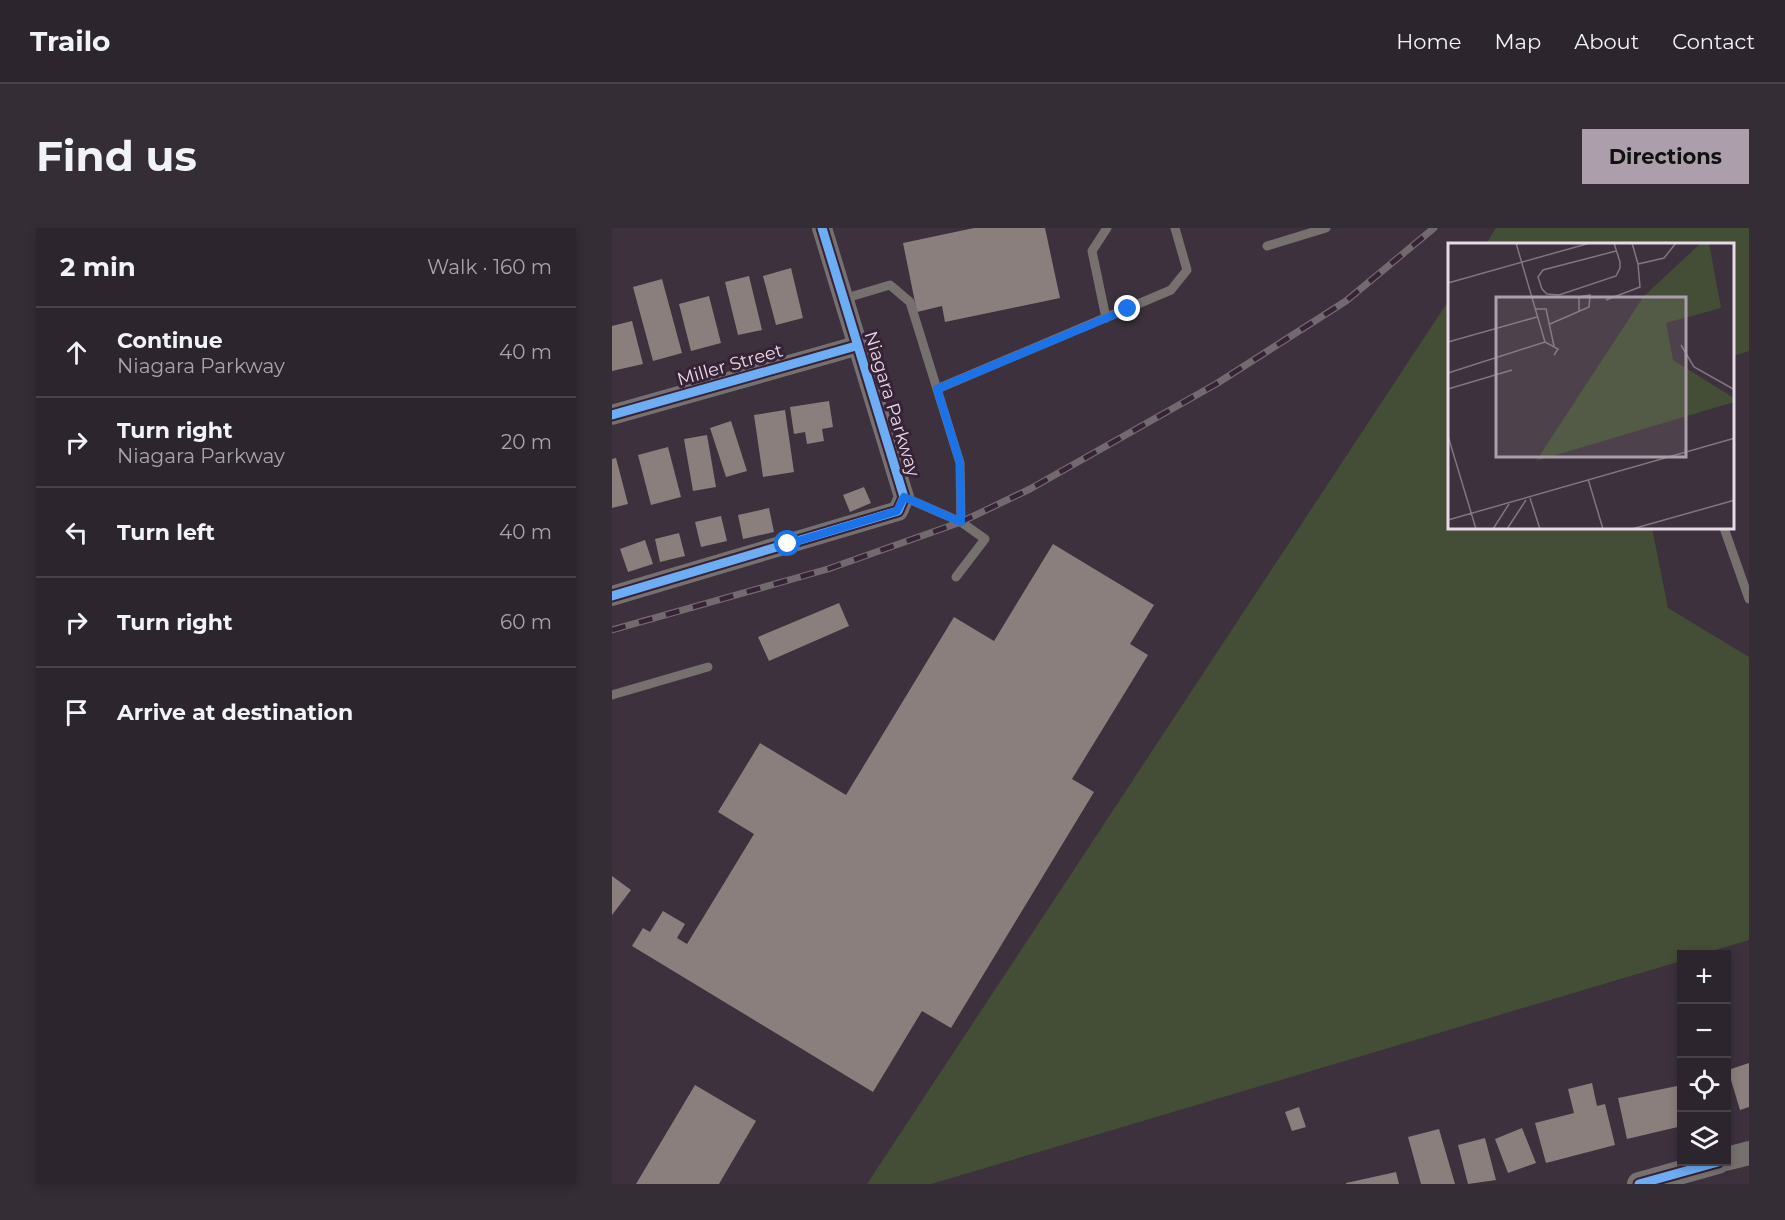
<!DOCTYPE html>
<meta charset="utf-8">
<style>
body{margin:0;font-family:Montserrat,sans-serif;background:#352d35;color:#f1f3f6}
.controls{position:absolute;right:18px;bottom:18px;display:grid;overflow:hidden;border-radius:0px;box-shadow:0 3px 9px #0003}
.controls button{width:54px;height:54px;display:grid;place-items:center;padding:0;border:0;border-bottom:2px solid #484249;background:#2d252d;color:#f1f3f6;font:30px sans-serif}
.stop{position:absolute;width:18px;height:18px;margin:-14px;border:4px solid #1a73e8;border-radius:50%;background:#fff}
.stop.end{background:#1a73e8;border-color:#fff;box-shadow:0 2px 6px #0008}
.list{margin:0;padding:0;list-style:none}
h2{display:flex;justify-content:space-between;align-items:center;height:78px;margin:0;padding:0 24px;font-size:26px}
h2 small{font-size:20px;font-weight:400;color:#a7a5aa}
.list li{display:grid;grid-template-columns:39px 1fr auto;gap:18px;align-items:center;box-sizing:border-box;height:90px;padding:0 24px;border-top:2px solid #484249}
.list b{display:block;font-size:22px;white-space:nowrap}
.list p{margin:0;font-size:20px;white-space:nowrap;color:#a7a5aa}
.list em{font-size:20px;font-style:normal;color:#a7a5aa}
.icon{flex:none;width:33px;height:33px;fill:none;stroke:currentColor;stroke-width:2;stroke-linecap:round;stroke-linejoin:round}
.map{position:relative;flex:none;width:1137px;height:956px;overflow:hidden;border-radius:0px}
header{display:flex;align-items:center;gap:36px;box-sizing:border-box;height:84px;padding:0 30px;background:#2d252d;border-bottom:2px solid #484249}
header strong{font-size:28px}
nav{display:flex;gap:33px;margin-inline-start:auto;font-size:21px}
.intro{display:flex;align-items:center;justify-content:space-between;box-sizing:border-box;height:144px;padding:0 36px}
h1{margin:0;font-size:42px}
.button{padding:15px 27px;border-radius:0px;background:#ac9fab;color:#111;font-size:21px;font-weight:700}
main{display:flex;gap:36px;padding:0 36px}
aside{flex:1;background:#2d252d;border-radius:0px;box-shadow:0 3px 9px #0003}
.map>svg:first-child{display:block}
.green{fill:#444e36}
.building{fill:#8b7f7d}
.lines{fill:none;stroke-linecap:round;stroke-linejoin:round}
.service{stroke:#76706f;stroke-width:9}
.minor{stroke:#76706f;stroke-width:20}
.tertiary{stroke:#76706f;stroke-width:24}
.rail-casing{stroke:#726a6e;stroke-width:7}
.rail{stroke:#372236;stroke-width:4.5;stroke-dasharray:14;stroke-linecap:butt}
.cycleway-casing{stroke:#372236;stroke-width:13}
.cycleway{stroke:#6dadf4;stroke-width:9}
.route{stroke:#1a73e8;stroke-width:8}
.labels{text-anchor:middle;stroke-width:6;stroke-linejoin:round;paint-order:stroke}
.street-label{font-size:18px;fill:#e8dae7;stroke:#372236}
.inset-road{fill:none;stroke:#817580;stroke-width:1.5}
.view{fill:#ac9fab;fill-opacity:0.15;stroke:#ac9fab;stroke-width:3}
.inset-edge{fill:none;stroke:#e8dae7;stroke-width:3}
</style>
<header>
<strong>Trailo</strong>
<nav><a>Home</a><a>Map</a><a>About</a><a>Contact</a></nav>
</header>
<div class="intro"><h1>Find us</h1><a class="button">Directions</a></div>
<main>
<aside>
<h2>2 min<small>Walk · 160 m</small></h2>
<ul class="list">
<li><svg class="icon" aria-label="ahead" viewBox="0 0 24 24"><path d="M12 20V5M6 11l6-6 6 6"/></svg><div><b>Continue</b><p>Niagara Parkway</p></div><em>40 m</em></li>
<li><svg class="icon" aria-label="right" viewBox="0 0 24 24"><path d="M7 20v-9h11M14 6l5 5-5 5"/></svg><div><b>Turn right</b><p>Niagara Parkway</p></div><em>20 m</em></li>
<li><svg class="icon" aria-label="left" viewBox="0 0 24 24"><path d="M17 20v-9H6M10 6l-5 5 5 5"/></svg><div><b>Turn left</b></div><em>40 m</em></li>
<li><svg class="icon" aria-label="right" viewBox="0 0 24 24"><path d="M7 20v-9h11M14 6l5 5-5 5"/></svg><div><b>Turn right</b></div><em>60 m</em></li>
<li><svg class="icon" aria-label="arrive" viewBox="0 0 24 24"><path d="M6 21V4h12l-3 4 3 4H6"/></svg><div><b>Arrive at destination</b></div></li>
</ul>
</aside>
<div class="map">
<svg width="1137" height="956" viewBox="0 0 1137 956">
<rect width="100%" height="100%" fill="#3c313c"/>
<!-- green -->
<g class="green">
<polygon points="884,0 1137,0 1137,123 1121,128 1120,16 874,16"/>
<polygon points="837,72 837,300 1040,300 1056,380 1137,429 1137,712 1090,726 1070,726 1069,733 319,956 255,956"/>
</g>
<!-- building -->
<g class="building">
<polygon points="362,0 433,0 448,70 333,94 330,78 305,84 291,15"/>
<polygon points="179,40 191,90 164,97 151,48"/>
<polygon points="137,48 150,102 126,107 113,54"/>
<polygon points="50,51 70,125 41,133 21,59"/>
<polygon points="97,68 109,115 79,123 67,76"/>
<polygon points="20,93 31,136 0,143 0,98"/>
<polygon points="217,173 221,199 210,201 212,213 195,216 193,204 182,206 178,179"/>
<polygon points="173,182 182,244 151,249 142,187"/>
<polygon points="119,193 135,243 114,249 98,200"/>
<polygon points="95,207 104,259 81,263 72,211"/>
<polygon points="56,219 69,269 39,277 26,227"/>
<polygon points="4,230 16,276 0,280 0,231"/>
<polygon points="252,259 259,275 238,284 231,267"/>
<polygon points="157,280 162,304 131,311 126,287"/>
<polygon points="109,288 115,313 89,319 83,294"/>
<polygon points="67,305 73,328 48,334 43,311"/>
<polygon points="33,312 41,336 16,344 8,321"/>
<polygon points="441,316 542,377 518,416 536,427 460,551 482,564 339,800 310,783 261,864 20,718 31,700 38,704 51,683 73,696 65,710 75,716 142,606 106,584 148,515 234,567 342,389 382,413"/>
<polygon points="227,375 237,398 157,433 146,409"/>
<polygon points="0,648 19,662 0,687"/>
<polygon points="1137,835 1137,879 1128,882 1116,842"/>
<polygon points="980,855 985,878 993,876 1003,917 934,935 923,895 962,885 956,861"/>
<polygon points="83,857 144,893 107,956 24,956"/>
<polygon points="1070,857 1070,898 1015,911 1006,870"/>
<polygon points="687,879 694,899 680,903 673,884"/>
<polygon points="910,900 924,935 896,945 883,911"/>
<polygon points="827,901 843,956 809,956 796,909"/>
<polygon points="873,910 884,952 856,956 846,917"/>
<polygon points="784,944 787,956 734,956 734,955"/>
</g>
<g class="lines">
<!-- service -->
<g class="service">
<polyline points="655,18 714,0"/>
<polyline points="231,71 278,57 298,74 348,235 349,294"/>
<polyline points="494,90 480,23 495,0"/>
<polyline points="325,161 559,62 575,42 563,0"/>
<polyline points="292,269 349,294 373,311 344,349"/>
<polyline points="1112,300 1137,371"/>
<polyline points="0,467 96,439"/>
</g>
<!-- minor -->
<g class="minor">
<polyline points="0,187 244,118"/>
<polyline points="0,368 286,283 292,269 210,0"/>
</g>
<!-- tertiary -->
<g class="tertiary">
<polyline points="1114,931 1137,925"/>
<polyline points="1027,956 1106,934"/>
</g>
<defs>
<polyline id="rail" points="0,402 216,341 349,294 418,261 604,156 734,73 822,0"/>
</defs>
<!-- rail casing -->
<use href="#rail" class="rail-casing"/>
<!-- rail -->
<use href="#rail" class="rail"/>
<defs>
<g id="cycleway">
<polyline points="0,187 244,118"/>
<polyline points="0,368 286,283 292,269 210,0"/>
<polyline points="1027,956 1106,934"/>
</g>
</defs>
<!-- cycleway casing -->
<use href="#cycleway" class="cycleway-casing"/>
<!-- cycleway -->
<use href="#cycleway" class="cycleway"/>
</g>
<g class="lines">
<!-- route -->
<polyline class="route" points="176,316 285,283 292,269 349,294 348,235 325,161 516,81"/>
</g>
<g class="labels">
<!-- street labels -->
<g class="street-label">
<text transform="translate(118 137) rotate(-16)" y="6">Miller Street</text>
<text transform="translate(280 176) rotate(73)" y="6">Niagara Parkway</text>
</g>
</g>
<!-- overview -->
<g transform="translate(836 15)">
<rect width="286" height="286" fill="#3c313c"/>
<path d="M253 0H261L273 65 218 80 225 117 286 155V159L88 218 196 53Z" fill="#444e36"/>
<path class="inset-road" d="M68 0 97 99 110 106 106 112M166 0 172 19V25L168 33 111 52 99 51 94 46 90 34 95 27 168 8M184 0 190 21 216 15 228 0M0 40 142 0M158 57 192 44 190 21M87 66H98L106 103M102 81 141 64 142 52 131 54V69M0 99 89 74M233 102 246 124 287 147M0 130 97 99M0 146 64 127M0 193 28 286M140 236 155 286M82 255 92 286M0 277 287 195M45 286 61 261M59 286 78 257M184 286 287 257"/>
<path class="view" d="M48 54H238V214H48Z"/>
<rect width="286" height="286" class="inset-edge"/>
</g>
</svg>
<div class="controls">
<button>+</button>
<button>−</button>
<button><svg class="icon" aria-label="locate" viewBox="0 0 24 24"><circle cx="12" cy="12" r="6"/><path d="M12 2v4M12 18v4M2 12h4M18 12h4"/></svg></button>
<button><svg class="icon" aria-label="layers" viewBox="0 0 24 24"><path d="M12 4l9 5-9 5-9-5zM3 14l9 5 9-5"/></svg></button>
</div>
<div class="stop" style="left:176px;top:316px"></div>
<div class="stop end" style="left:516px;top:81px"></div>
</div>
</main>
